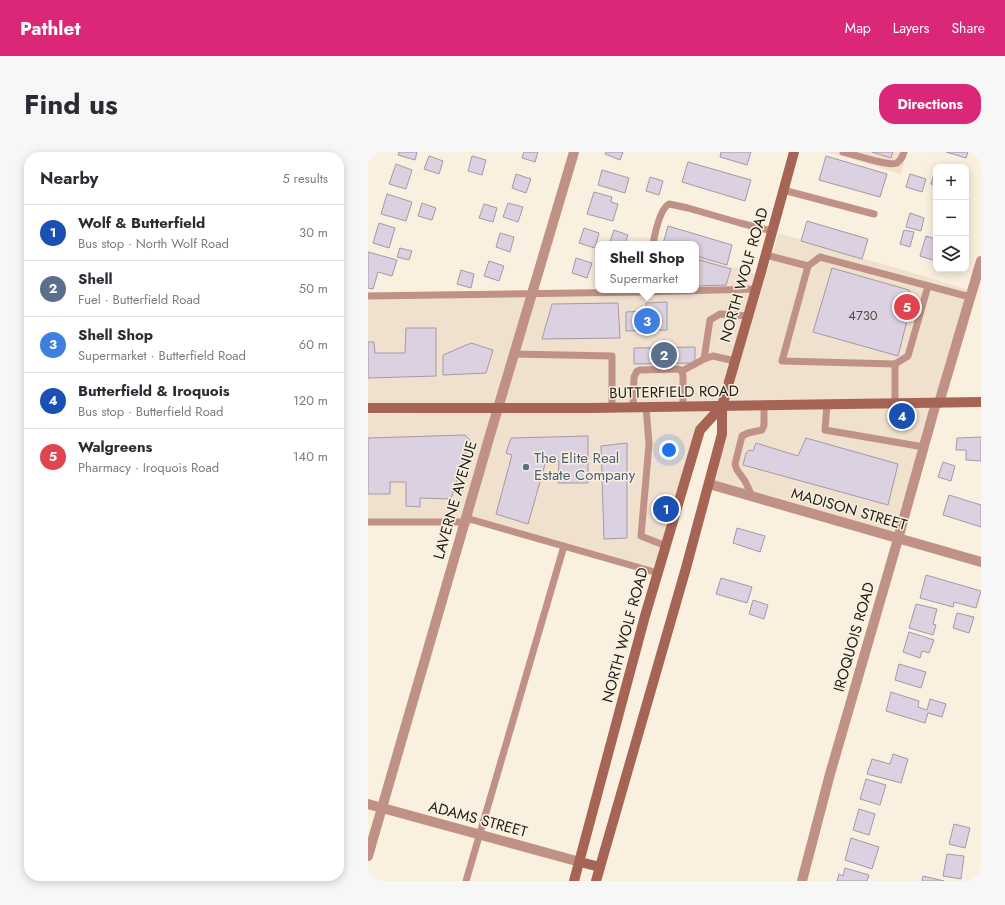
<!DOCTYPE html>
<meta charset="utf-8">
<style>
body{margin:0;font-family:Jost,sans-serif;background:#f7f7f7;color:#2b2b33}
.controls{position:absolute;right:12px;top:12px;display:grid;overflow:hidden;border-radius:8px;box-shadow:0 2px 10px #0003}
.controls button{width:36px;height:36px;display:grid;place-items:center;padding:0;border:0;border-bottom:1px solid #e1e1e2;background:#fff;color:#2b2b33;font:20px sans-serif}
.you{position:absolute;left:301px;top:298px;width:14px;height:14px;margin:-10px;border:3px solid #fff;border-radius:50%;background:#1a73e8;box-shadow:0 0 0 6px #1a73e833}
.badge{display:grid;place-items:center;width:26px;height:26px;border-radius:50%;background:#db2777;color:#fff;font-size:13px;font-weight:700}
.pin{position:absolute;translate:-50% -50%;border:2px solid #fff;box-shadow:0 1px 4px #0006}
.popup{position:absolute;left:227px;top:89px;width:104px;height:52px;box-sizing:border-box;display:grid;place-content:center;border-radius:8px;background:#fff;filter:drop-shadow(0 1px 3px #0005);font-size:13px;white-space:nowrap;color:#7c7c81}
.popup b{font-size:15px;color:#2b2b33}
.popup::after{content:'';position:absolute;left:50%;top:100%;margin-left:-8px;border:8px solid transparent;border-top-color:#fff}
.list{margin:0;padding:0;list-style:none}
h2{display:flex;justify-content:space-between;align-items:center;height:52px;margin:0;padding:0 16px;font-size:17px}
h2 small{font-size:13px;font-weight:400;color:#7c7c81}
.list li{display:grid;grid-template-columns:26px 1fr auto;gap:12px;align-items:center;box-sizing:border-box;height:56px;padding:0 16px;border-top:1px solid #e1e1e2}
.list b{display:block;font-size:15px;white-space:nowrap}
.list p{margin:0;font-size:13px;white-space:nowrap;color:#7c7c81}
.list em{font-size:13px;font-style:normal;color:#7c7c81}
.icon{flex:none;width:22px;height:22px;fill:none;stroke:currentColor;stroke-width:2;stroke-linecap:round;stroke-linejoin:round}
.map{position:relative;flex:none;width:613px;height:729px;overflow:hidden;border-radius:16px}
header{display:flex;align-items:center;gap:24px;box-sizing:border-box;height:56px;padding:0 20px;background:#db2777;color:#fff}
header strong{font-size:19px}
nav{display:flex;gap:22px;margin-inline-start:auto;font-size:14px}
.intro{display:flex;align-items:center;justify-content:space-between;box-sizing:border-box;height:96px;padding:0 24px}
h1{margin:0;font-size:28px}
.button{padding:10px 18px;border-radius:16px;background:#db2777;color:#fff;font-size:14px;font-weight:700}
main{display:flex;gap:24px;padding:0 24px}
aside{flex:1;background:#fff;border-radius:16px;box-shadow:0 2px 10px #0003}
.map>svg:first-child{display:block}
.commercial{fill:#f0e0ce}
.building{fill:#dcd1e0;stroke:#a399a8}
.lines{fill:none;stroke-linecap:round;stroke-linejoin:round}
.lane{stroke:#c09287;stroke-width:7}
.street{stroke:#c09287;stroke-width:10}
.secondary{stroke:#a56454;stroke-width:10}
.service-dot{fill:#5c6f8a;stroke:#f9f0df;stroke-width:1.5}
.labels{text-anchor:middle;stroke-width:3;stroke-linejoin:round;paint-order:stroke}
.number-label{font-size:13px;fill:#4f4a49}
.street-label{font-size:15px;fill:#201d17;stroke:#f9f0df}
.service-label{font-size:15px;fill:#4e5e75;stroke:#f9f0df;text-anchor:start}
</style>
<header>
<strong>Pathlet</strong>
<nav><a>Map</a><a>Layers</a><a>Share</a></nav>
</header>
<div class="intro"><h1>Find us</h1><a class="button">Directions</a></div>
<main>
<aside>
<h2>Nearby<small>5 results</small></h2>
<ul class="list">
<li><span class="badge" style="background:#1a4fb4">1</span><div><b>Wolf &amp; Butterfield</b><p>Bus stop · North Wolf Road</p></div><em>30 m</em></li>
<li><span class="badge" style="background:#5c6f8a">2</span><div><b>Shell</b><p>Fuel · Butterfield Road</p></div><em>50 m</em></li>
<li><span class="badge" style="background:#3f7fe0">3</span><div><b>Shell Shop</b><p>Supermarket · Butterfield Road</p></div><em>60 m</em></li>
<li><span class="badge" style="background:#1a4fb4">4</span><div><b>Butterfield &amp; Iroquois</b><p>Bus stop · Butterfield Road</p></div><em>120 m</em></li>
<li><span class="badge" style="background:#e0444e">5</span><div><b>Walgreens</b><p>Pharmacy · Iroquois Road</p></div><em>140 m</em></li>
</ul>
</aside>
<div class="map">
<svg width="613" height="729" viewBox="0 0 613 729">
<rect width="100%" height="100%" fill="#f9f0df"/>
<!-- commercial -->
<g class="commercial">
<polygon points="460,0 539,0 533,22"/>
<polygon points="411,81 608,140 575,247 359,250"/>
<polygon points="328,104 389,122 352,249 0,255 0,140 230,138 328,138"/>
<polygon points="568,251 528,383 343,336 358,257"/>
<polygon points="348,256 329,276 286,423 104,371 103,374 0,372 0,262"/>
</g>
<!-- building -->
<g class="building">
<polygon points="31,0 49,0 47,8 30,3"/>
<polygon points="156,0 170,0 167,10 154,6"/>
<polygon points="238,0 255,0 252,8 237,2"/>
<polygon points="353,0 383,0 379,13 352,5"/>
<polygon points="504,0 525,0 523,6"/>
<polygon points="578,0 600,0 598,6"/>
<polygon points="61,4 75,9 71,22 56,17"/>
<polygon points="104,4 118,8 114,23 100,19"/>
<polygon points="458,4 519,22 512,45 451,28"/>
<polygon points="320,10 383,28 377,49 314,30"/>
<polygon points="28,12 44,18 38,37 21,32"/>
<polygon points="568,15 568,33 563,32"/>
<polygon points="234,18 261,26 257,41 230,33"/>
<polygon points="148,22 163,27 158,41 144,36"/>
<polygon points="542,22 558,27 554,40 538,35"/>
<polygon points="282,25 295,29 291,43 278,39"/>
<polygon points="226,40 244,45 243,50 250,52 245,69 219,62"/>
<polygon points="19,42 44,50 38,69 13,62"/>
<polygon points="54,51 68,56 64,68 50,64"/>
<polygon points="140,51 155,55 150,70 135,65"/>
<polygon points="116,52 129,56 125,70 111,66"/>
<polygon points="542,61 556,66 553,79 538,75"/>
<polygon points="439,69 500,87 494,107 433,89"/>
<polygon points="11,71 27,76 21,96 5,91"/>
<polygon points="300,74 364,93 359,113 328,104 328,92 295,92"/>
<polygon points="216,76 231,81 227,96 211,91"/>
<polygon points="246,78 260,83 257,92 249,92 242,90"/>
<polygon points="536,78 546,80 542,95 532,92"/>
<polygon points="132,81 146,85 142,100 128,95"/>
<polygon points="558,84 568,87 568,109 552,104"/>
<polygon points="32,96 44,99 41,108 29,105"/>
<polygon points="0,100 29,108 24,124 10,120 5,137 0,136"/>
<polygon points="208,106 224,111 219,126 204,121"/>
<polygon points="328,107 363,117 358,133 328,134"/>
<polygon points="121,109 136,114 131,129 116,124"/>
<polygon points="464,116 541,138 545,145 530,204 445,180"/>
<polygon points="93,118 106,122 103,136 89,132"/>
<polygon points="299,150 299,178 258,179 258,160 278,159 278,151"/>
<polygon points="250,151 252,186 174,187 184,152"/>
<polygon points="38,176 68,176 68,224 0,226 0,190 6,190 7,201 37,201"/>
<polygon points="103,191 125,198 118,221 75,223 75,203"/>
<polygon points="327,195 327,211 266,212 266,196"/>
<polygon points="97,283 102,288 83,347 52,346 52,355 38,354 38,330 22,330 22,342 0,342 0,286"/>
<polygon points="220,284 220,331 190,331 191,309 178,309 160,372 128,362 144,303 138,301 143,286"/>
<polygon points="613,285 613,309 598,308 598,298 588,298 589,286"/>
<polygon points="438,286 530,312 520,353 375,313 378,301 381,298 385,299 388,291 430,304"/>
<polygon points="259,291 259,386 236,387 233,294"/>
<polygon points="575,310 587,314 583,329 570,325"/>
<polygon points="581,343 613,353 613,375 575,363"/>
<polygon points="369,376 397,384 392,400 365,391"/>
<polygon points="558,423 613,439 608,456 586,450 585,455 552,446"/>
<polygon points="353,426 384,435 379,451 348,442"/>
<polygon points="385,448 400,453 396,467 381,462"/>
<polygon points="548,452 569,457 565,472 568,473 565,483 541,476"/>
<polygon points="589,461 606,465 601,481 585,476"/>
<polygon points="541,480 566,488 561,501 554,499 552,506 535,500"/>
<polygon points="531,512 558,520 553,536 527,528"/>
<polygon points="523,540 551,549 550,555 559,558 562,547 578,552 574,565 560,561 557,571 518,559"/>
<polygon points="525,602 540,607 533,631 499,622 504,607 522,612"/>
<polygon points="498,627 518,633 512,653 492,647"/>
<polygon points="491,657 507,662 501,683 485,678"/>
<polygon points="586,672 602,676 597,696 581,692"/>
<polygon points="483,686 511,695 504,717 477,708"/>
<polygon points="579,702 596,704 593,727 575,724"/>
<polygon points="477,716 501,723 499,729 469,729 471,722 475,724"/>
<polygon points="555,724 576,729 554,729"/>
</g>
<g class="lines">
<!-- lane -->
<g class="lane">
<path d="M475 0C485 2 522 15 529 11 533 8 535 4 536 0"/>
<polyline points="415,38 506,62"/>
<path d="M285 92C287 81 292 57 301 52L320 56 372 71 404 79"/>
<polyline points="398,103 440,114 414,209 527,212 527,251"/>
<polyline points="440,114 452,105 602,145"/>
<polyline points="0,144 274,140 388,137"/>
<polyline points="145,202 244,204 244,255"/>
<polyline points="336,207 342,168 352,162 381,164"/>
<polyline points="527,212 540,204 560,134"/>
<polyline points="314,219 336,207 345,204 367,209"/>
<polyline points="459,252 457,278 556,295"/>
<polyline points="265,255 266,225 269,219 272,218 310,217 314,219 315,224 315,254"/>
<polyline points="278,255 281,292 273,384 298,394"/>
<polyline points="384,344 377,329 369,318 367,312 374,284 380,281 394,278 396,273 396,254"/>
<polyline points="98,366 290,421"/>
<polyline points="0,370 96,370"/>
<polyline points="98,729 196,394"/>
</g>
<!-- street -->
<g class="street">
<polyline points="571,251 613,109"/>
<polyline points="341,332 613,410"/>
<polyline points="0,652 212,710"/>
<polyline points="0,704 122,283 206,0"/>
<polyline points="434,729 462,622 530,387 568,251"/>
</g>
<!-- secondary -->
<g class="secondary">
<polyline points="0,256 222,256 613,250"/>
<polyline points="212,710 232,715"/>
<polyline points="206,729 277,464 332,278 354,254"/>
<polyline points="228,729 318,416 354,282 354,254 393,120 426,0"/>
</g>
</g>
<!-- markers -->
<circle class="service-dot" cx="158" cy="315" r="4"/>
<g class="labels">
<!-- number labels -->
<g class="number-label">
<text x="495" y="168">4730</text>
</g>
<!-- street labels -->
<g class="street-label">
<text transform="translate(376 123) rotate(-74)" y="5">NORTH WOLF ROAD</text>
<text transform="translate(306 240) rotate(-1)" y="5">BUTTERFIELD ROAD</text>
<text transform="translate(87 348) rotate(-74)" y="5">LAVERNE AVENUE</text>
<text transform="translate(481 357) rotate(16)" y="5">MADISON STREET</text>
<text transform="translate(257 483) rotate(-75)" y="5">NORTH WOLF ROAD</text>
<text transform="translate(486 485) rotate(-74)" y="5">IROQUOIS ROAD</text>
<text transform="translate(110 667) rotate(15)" y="5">ADAMS STREET</text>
</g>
<!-- service labels -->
<g class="service-label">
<text x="166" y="311">The Elite Real<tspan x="166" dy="17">Estate Company</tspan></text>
</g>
</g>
</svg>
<div class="controls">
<button>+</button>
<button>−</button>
<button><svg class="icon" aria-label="layers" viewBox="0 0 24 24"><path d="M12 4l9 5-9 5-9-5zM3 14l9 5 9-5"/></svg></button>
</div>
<div class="you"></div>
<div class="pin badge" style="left:298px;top:357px;background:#1a4fb4">1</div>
<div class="pin badge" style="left:296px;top:203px;background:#5c6f8a">2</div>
<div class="pin badge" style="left:279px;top:169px;background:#3f7fe0">3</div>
<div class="popup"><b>Shell Shop</b>Supermarket</div>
<div class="pin badge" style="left:534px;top:264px;background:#1a4fb4">4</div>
<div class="pin badge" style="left:539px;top:155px;background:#e0444e">5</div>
</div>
</main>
